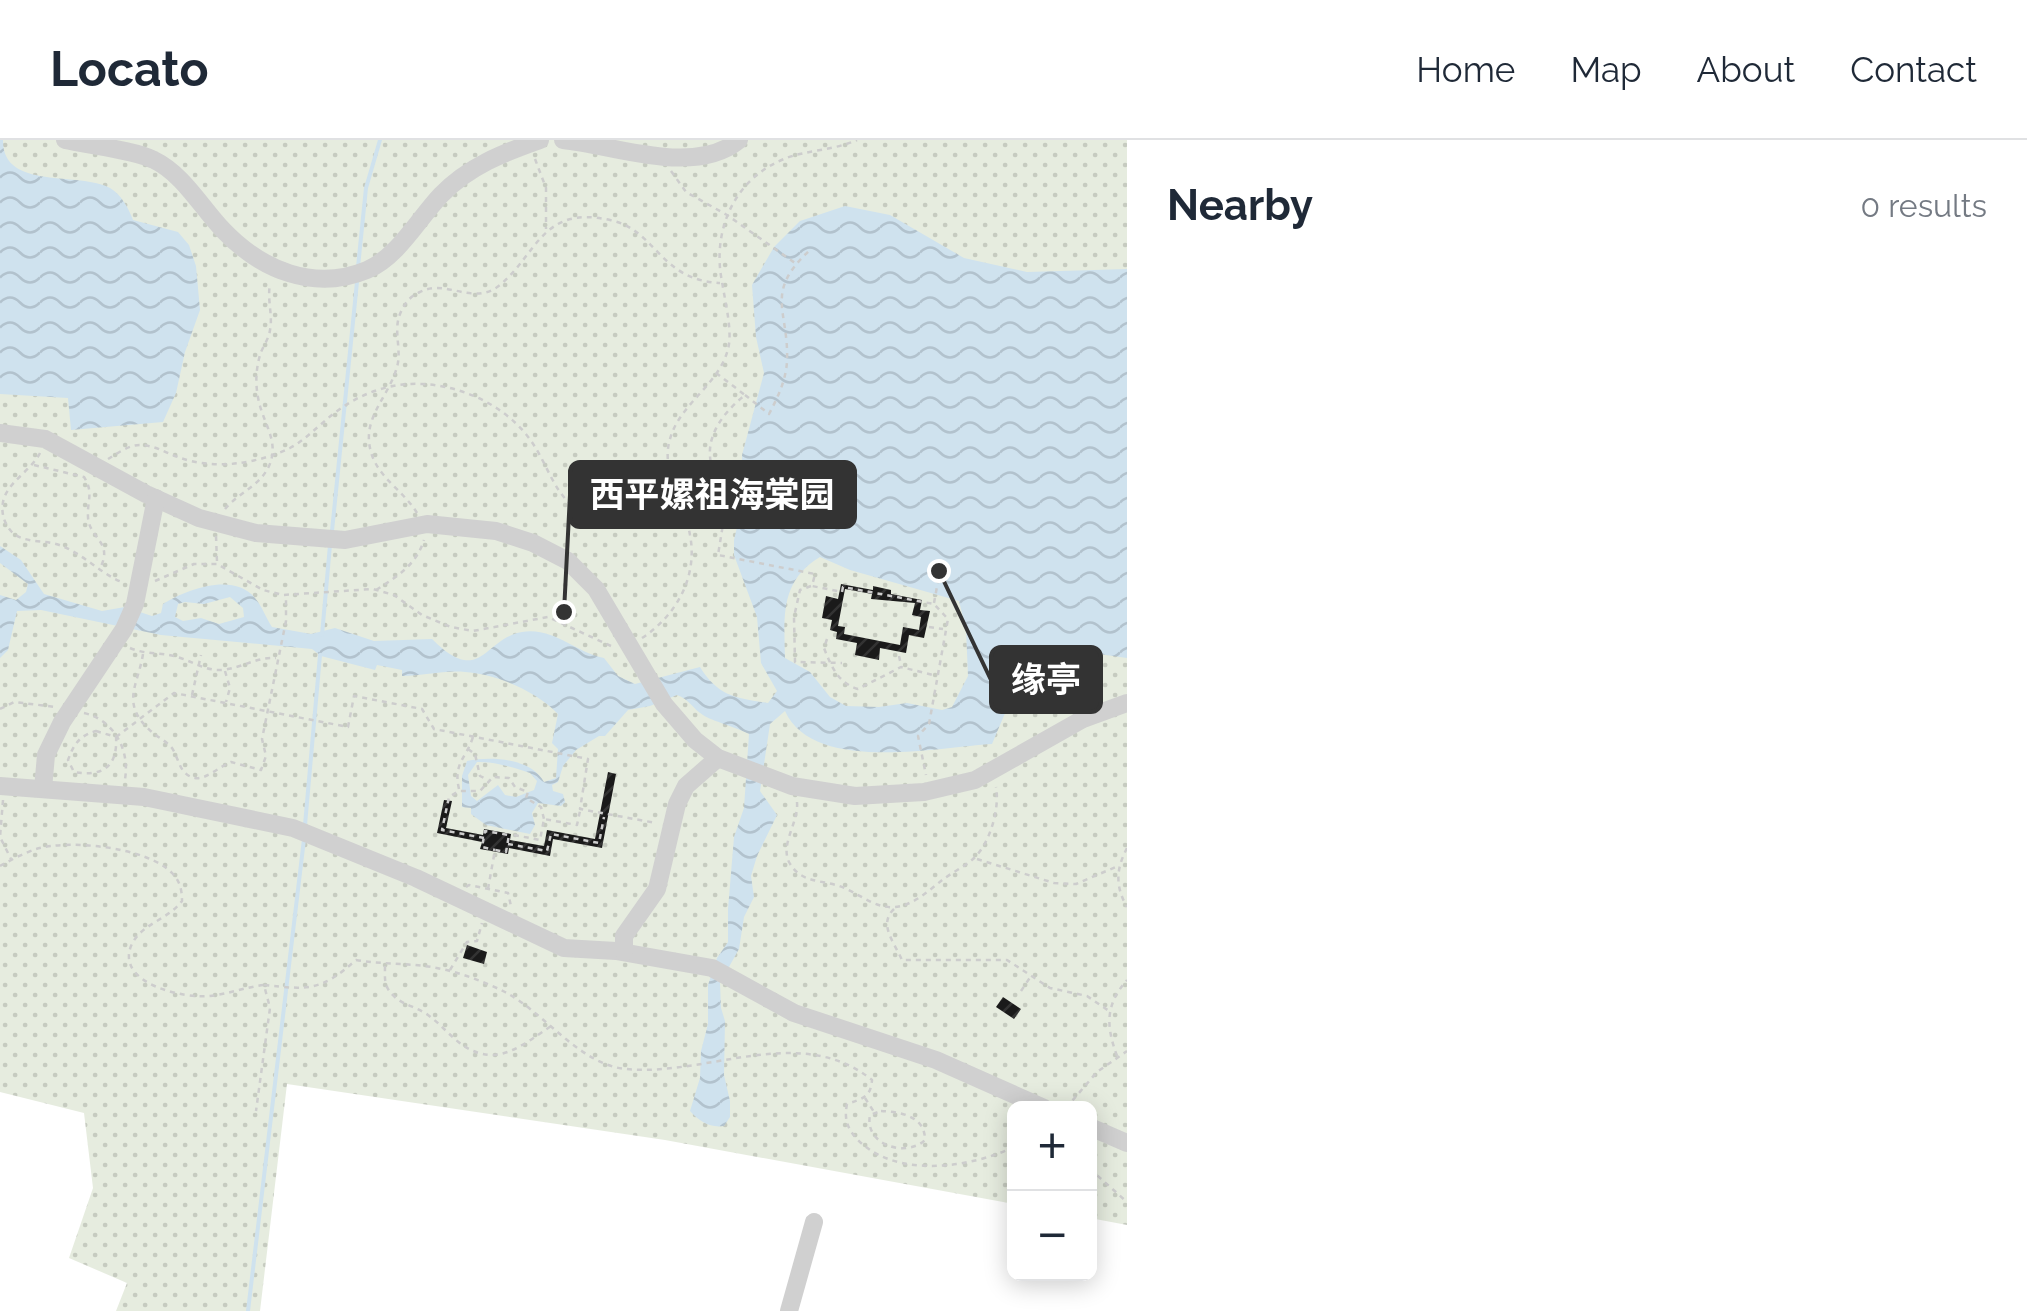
<!DOCTYPE html>
<meta charset="utf-8">
<style>
body{margin:0;font-family:Raleway,"Noto Sans SC",sans-serif;background:#f6f6f7;color:#1f2937}
.controls{position:absolute;right:30px;bottom:30px;display:grid;overflow:hidden;border-radius:15px;box-shadow:0 5px 25px #0003}
.controls button{width:90px;height:90px;display:grid;place-items:center;padding:0;border:0;border-bottom:2px solid #e0e1e3;background:#fff;color:#1f2937;font:50px sans-serif}
.list{margin:0;padding:0;list-style:none}
h2{display:flex;justify-content:space-between;align-items:center;height:130px;margin:0;padding:0 40px;font-size:42px}
h2 small{font-size:32px;font-weight:400;color:#747a83}
.map{position:relative;flex:none;width:1127px;height:1171px;overflow:hidden}
header{display:flex;align-items:center;gap:60px;box-sizing:border-box;height:140px;padding:0 50px;background:#fff;border-bottom:2px solid #e0e1e3}
header strong{font-size:48px}
nav{display:flex;gap:55px;margin-inline-start:auto;font-size:35px}
main{display:flex}
aside{flex:1;background:#fff}
.map>svg:first-child{display:block}
.grass{fill:url(#grass-dots)}
.water{fill:url(#water-waves);fill-rule:evenodd}
.lines{fill:none;stroke-linecap:round;stroke-linejoin:round}
.stream{stroke:#cfe2ee;stroke-width:4}
.building{fill:url(#building-hatch);fill-rule:evenodd}
.path{stroke:#cdcdcd;stroke-width:2.5;stroke-dasharray:5 5;stroke-linecap:butt}
.minor{stroke:#d0d0d0;stroke-width:18}
.leader{fill:none;stroke:#333;stroke-width:4}
.callout-dot{fill:#333;stroke:#fff;stroke-width:4}
.callout{fill:#333;stroke:#333;stroke-width:4}
.callout-label{font-size:35px;text-anchor:middle;font-weight:bold;fill:#fff}
</style>
<header>
<strong>Locato</strong>
<nav><a>Home</a><a>Map</a><a>About</a><a>Contact</a></nav>
</header>
<main>
<div class="map">
<svg width="1127" height="1171" viewBox="0 0 1127 1171">
<defs>
<pattern id="grass-dots" width="8" height="8" patternUnits="userSpaceOnUse" patternTransform="scale(2.5)"><rect width="8" height="8" fill="#e6ecdf"/><path d="M2 2h.1M6 6h.1" fill="none" stroke="#c6cbc0" stroke-width="1.8" stroke-linecap="round"/></pattern>
<pattern id="water-waves" width="16" height="10" patternUnits="userSpaceOnUse" patternTransform="scale(2.5)"><rect width="16" height="10" fill="#cfe2ee"/><path d="M0 5q4-4 8 0t8 0" fill="none" stroke="#b2c2cd"/></pattern>
<pattern id="building-hatch" width="6" height="6" patternUnits="userSpaceOnUse" patternTransform="scale(2.5)"><rect width="6" height="6" fill="#1a1a1a"/><path d="M-1 1l2-2M0 6l6-6M5 7l2-2" fill="none" stroke="#333"/></pattern>
</defs>
<rect width="100%" height="100%" fill="#fff"/>
<!-- grass -->
<polygon class="grass" points="0,0 1127,0 1127,1085 1090,1078 1090,968 1014,968 1014,1064 665,1000 287,944 260,1171 116,1171 127,1143 69,1118 93,1048 84,973 0,952"/>
<!-- water -->
<g class="water">
<path d="M0 0H3C2 51 80 31 110 48 121 54 129 69 133 80L178 92 189 105 196 126 200 170 185 212 176 253 163 282 71 290 68 258 0 254Z"/>
<path d="M845 66 890 75 964 118 1027 132 1127 129V518L1064 509 1028 519 992 604C938 607 813 634 785 571L770 584 760 651 777 675 757 716 751 736 754 757 744 777 739 809 720 843 721 868 725 881 724 935 730 961V977L724 986C710 988 700 982 690 971L700 938 701 911 708 884V845L717 818 728 802V769L734 697 744 668 749 594C736 587 712 581 703 575 693 569 689 559 677 555L650 566 628 570 605 596H599L576 610 563 626 558 642 552 645 553 651 563 654 565 662 561 666 538 663 532 673 535 685 530 694 486 685 471 674V668L462 667V636L467 621C491 616 531 618 544 642L556 638 558 609 552 603 558 574C536 551 496 534 465 532 444 530 423 536 402 536V530L377 525 375 530 321 516 312 509 161 495 41 470 17 471 8 510 0 518V455L16 460 26 452 28 444 0 423V406L21 420 44 454 102 471 125 467 152 476 161 473 163 464C187 449 234 432 255 458 262 466 266 478 272 487L311 494 335 488 374 501 432 499C481 548 484 498 522 492 554 487 574 512 604 518L618 536 635 544 700 527C718 556 735 558 768 563L777 551 761 523 757 477 734 415V400L743 362 742 315 764 233 756 197 752 145 774 107 800 81ZM820 417 850 430 959 461 966 489 968 536 952 567 942 570 907 563 879 567 846 566 830 557 810 532 785 518C784 476 780 441 820 417ZM230 457 243 468 244 477 219 484 201 478 183 481 175 477 178 464 185 462 204 464ZM477 622C494 621 514 628 530 633L537 641 534 650 516 657 505 655 498 645 477 661 471 656 468 635Z"/>
</g>
<g class="lines">
<!-- stream -->
<g class="stream">
<polyline points="358,127 366,48 380,0"/>
<polyline points="332,391 357,142"/>
<polyline points="322,495 330,405"/>
<polyline points="305,685 320,515"/>
<polyline points="248,1171 304,699"/>
</g>
</g>
<!-- building -->
<g class="building">
<path d="M841 444 873 450V446L891 450V454L922 460 920 470 930 471 924 498 909 495 906 513 880 508 879 520 855 515 857 503 836 499 837 492 830 490 832 480 822 478 826 456 838 459ZM845 449 872 454 871 459 915 463 912 475 921 477 919 490 903 487 900 505 844 494 845 487 838 486Z"/>
<polygon points="608,632 616,634 602,708 553,699 550,716 509,708 508,714 480,709 482,702 437,693 444,660 452,661 446,688 483,695 484,689 511,694 510,700 544,706 547,690 595,699"/>
<polygon points="467,805 487,812 484,824 463,818"/>
<polygon points="1003,857 1021,869 1014,879 996,867"/>
</g>
<g class="lines">
<!-- path -->
<g class="path">
<polyline points="535,19 546,48 546,89"/>
<polyline points="671,31 686,52 727,75 795,123"/>
<path d="M716 233 745 255C724 272 703 297 712 327 716 343 725 357 728 374L725 377"/>
<path d="M745 255 769 274C778 257 786 240 787 221 789 169 763 153 811 109"/>
<path d="M40 313C31 331 7 342 3 362 1 373 4 383 11 391 22 403 41 400 56 404 81 411 100 434 124 443"/>
<path d="M108 319C118 313 130 304 142 305 156 306 166 313 178 317 196 324 220 326 239 323 255 321 274 316 290 308 303 301 314 290 326 280 353 256 387 242 423 244 463 246 505 266 529 298 555 333 555 376 611 377 634 378 656 366 677 359"/>
<path d="M34 325 84 337C94 353 87 360 88 377 89 399 115 402 99 430"/>
<path d="M225 369C238 353 260 346 269 326 279 304 266 287 260 266 255 248 255 230 261 212 264 205 269 198 270 190 273 175 267 160 270 144"/>
<polyline points="684,371 724,378 718,415 815,434 812,446 842,452 843,447 934,464 948,479 929,584 918,596 926,635"/>
<path d="M417 373C404 351 378 338 371 312 361 278 389 257 397 227 402 210 393 191 400 174 404 164 410 156 420 152 446 138 473 167 500 145 538 113 542 65 610 80 657 90 659 140 720 143"/>
<polyline points="216,396 217,422"/>
<polyline points="155,441 194,424 217,424 263,450 283,455 373,449 394,455 422,475 451,487 473,491 548,477 611,506"/>
<polyline points="811,446 800,450 794,477 795,522 842,523"/>
<path d="M376 450C398 436 416 425 424 400"/>
<polyline points="934,463 940,430"/>
<polyline points="929,487 943,489"/>
<path d="M642 498C677 475 698 436 690 395 685 364 660 332 670 299 680 262 723 243 729 204 732 184 722 149 720 128 716 81 739 37 784 19 805 10 832 11 857 0"/>
<path d="M827 499 824 508C831 526 838 543 858 549L901 527 937 536"/>
<path d="M130 508C146 515 161 512 177 517 192 521 205 531 222 530 242 528 256 517 276 518"/>
<path d="M143 514C138 546 119 564 153 593 159 598 166 601 172 608 179 618 179 635 195 638 206 640 220 626 231 622L261 630 266 616 262 599 286 481V455"/>
<polyline points="899,516 901,525"/>
<polyline points="225,531 230,548 226,562"/>
<polyline points="192,555 201,515"/>
<polyline points="0,569 14,562 56,567"/>
<path d="M84 573C114 580 130 610 125 639"/>
<path d="M96 591 116 597C118 627 102 637 74 632L68 620C74 604 79 596 96 591Z"/>
<polyline points="116,597 174,553 348,587 354,556 422,569 434,589 588,619 580,669 656,683"/>
<polyline points="468,609 475,614 480,636 488,640"/>
<path d="M459 649C453 623 466 619 473 597"/>
<polyline points="3,660 0,697 11,719"/>
<path d="M797 662C799 682 780 704 789 722 800 742 818 740 836 745 855 750 874 769 894 767 912 766 927 752 941 741 951 733 964 727 973 719 990 704 1000 668 996 647"/>
<polyline points="514,695 540,700 544,679 577,685 580,671"/>
<polyline points="484,698 442,690 449,657 459,651 480,651 493,637 509,638 515,647 528,652 526,658 541,667 544,679"/>
<polyline points="508,704 547,711 551,694 599,703 604,677"/>
<path d="M1127 708C1116 729 1115 746 1127 767"/>
<polyline points="977,719 1054,743 1076,744 1118,726"/>
<path d="M0 726C11 720 24 713 36 709 69 699 147 707 172 733 180 741 182 750 182 761 168 780 140 784 131 806 116 844 185 859 210 856 228 854 246 847 264 845L270 868 256 971"/>
<polyline points="466,747 469,745 508,753 511,766"/>
<polyline points="488,749 495,710 506,712 509,695 485,691 482,707 495,710"/>
<path d="M894 769C878 784 894 802 902 820H1007L1050 848 1087 856 1109 871"/>
<path d="M385 826C385 835 384 842 388 849 398 865 414 865 428 875 450 891 462 915 494 915 513 914 535 897 551 886"/>
<polyline points="450,830 467,802 477,801 482,783"/>
<path d="M264 845C309 850 321 851 356 820 380 824 400 823 424 826 451 829 481 840 505 852 545 873 580 925 626 929 707 937 800 882 872 940 871 957 862 959 847 964 844 979 847 988 857 999 895 1039 970 1028 1014 1007"/>
<polyline points="1021,851 1031,836"/>
<path d="M1117 916C1106 886 1105 865 1127 840"/>
<polyline points="865,958 874,972"/>
<polyline points="1066,968 1097,932 1127,911"/>
<path d="M881 971C901 972 925 976 925 1000 906 1018 864 1005 870 975Z"/>
<polyline points="1090,1029 1127,1062"/>
</g>
<!-- minor -->
<g class="minor">
<path d="M65 0C88 5 135 10 154 20 183 34 201 67 223 90 261 130 314 152 367 130 398 117 419 78 441 55 469 26 503 13 540 0"/>
<path d="M563 0C615 5 694 37 739 0"/>
<polyline points="0,293 45,299 146,354 199,378 256,393 345,400 427,384 496,391 533,403 568,421 596,449 664,564 695,600 718,618 792,646 855,656 924,652 975,640 1083,579 1127,563"/>
<polyline points="0,646 144,657 293,688 416,738 564,808 616,811 712,828 794,873 936,920 1044,968"/>
<polyline points="43,649 46,615 62,582 124,489 135,464 156,358"/>
<polyline points="624,812 624,796 657,749 677,664 686,646 718,618"/>
<polyline points="1090,987 1127,1003"/>
<polyline points="789,1171 814,1082"/>
</g>
</g>
<!-- callouts -->
<path class="leader" d="M564 472L570 355M939 431L991 540"/>
<g class="callout-dot">
<circle cx="564" cy="472" r="10"/>
<circle cx="939" cy="431" r="10"/>
</g>
<g class="callout">
<rect x="570" y="322" width="285" height="65" rx="10"/>
<rect x="991" y="507" width="110" height="65" rx="10"/>
</g>
<g class="callout-label">
<text x="712" y="367">西平嫘祖海棠园</text>
<text x="1046" y="552">缘亭</text>
</g>
</svg>
<div class="controls">
<button>+</button>
<button>−</button>
</div>
</div>
<aside>
<h2>Nearby<small>0 results</small></h2>
<ul class="list">
</ul>
</aside>
</main>
